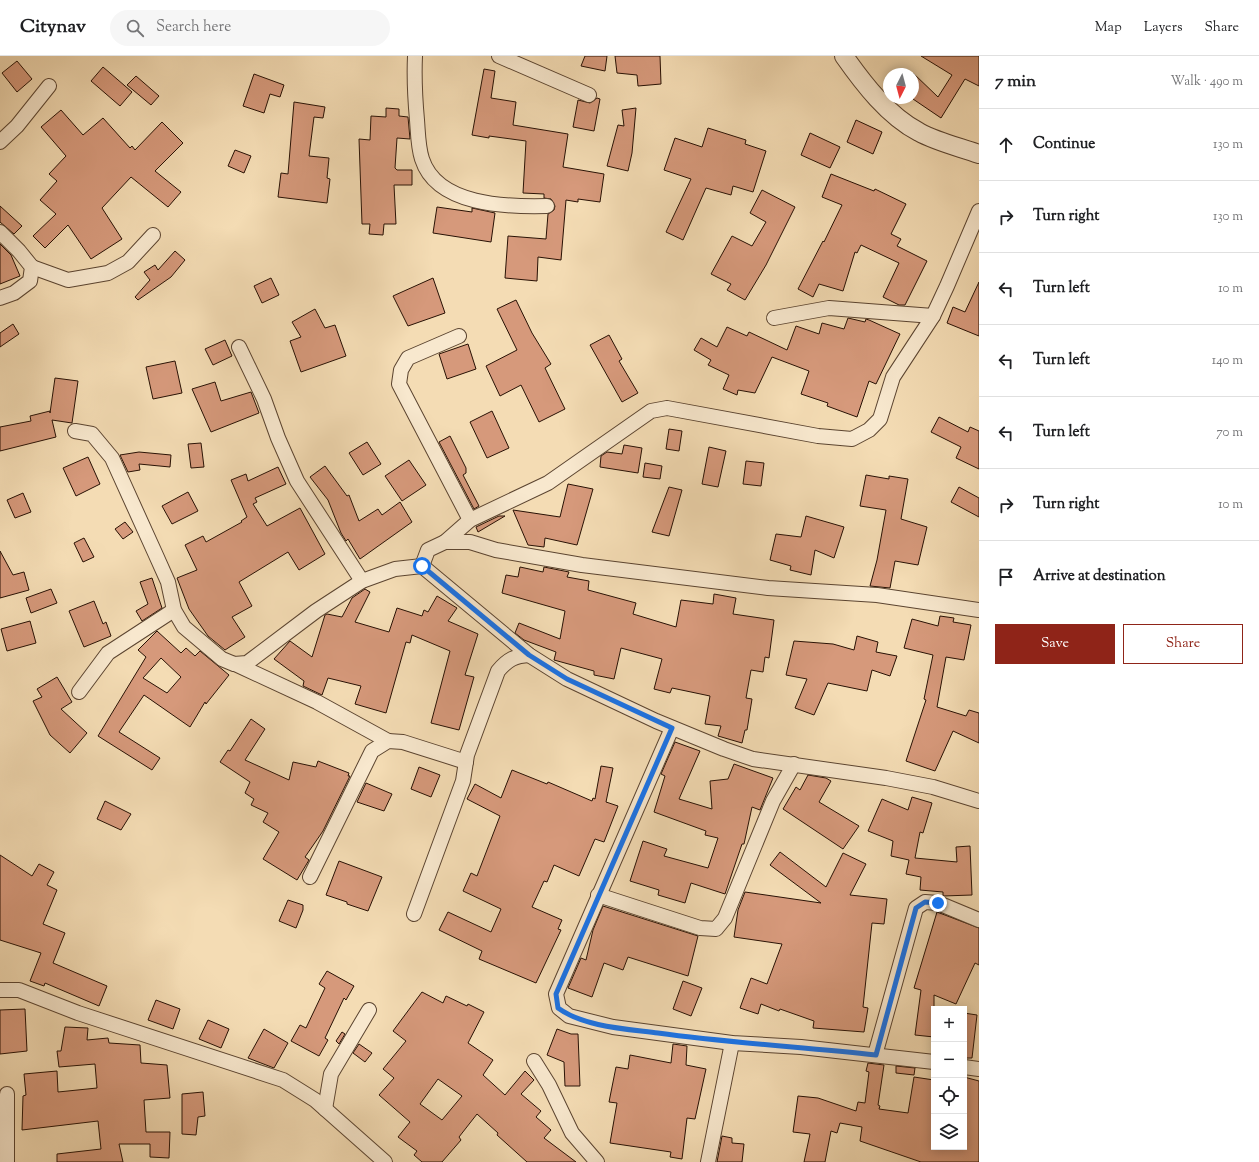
<!DOCTYPE html>
<meta charset="utf-8">
<style>
body{margin:0;font-family:"Sorts Mill Goudy",serif;background:#f6f6f6;color:#202124}
.controls{position:absolute;right:12px;bottom:12px;display:grid;overflow:hidden;border-radius:0px;box-shadow:0 2px 10px #0003}
.controls button{width:36px;height:36px;display:grid;place-items:center;padding:0;border:0;border-bottom:1px solid #e0e0e0;background:#fff;color:#202124;font:20px sans-serif}
.compass{position:absolute;left:883px;top:12px;width:36px;height:36px;border-radius:50%;background:#fff;box-shadow:0 2px 10px #0003;rotate:186deg}
.stop{position:absolute;width:12px;height:12px;margin:-9px;border:3px solid #1a73e8;border-radius:50%;background:#fff}
.stop.end{background:#1a73e8;border-color:#fff;box-shadow:0 1px 4px #0008}
.list{margin:0;padding:0;list-style:none}
h2{display:flex;justify-content:space-between;align-items:center;height:52px;margin:0;padding:0 16px;font-size:17px}
h2 small{font-size:13px;font-weight:400;color:#757577}
.list li{display:grid;grid-template-columns:26px 1fr auto;gap:12px;align-items:center;box-sizing:border-box;height:72px;padding:0 16px;border-top:1px solid #e0e0e0}
.list b{display:block;font-size:15px;white-space:nowrap}
.list em{font-size:13px;font-style:normal;color:#757577}
.actions{display:flex;gap:8px;padding:12px 16px}
.actions a{flex:1;padding:9px 0;border:1px solid #8f2418;border-radius:0px;text-align:center;font-size:14px;color:#8f2418}
.actions .main{background:#8f2418;color:#fff}
.icon{flex:none;width:22px;height:22px;fill:none;stroke:currentColor;stroke-width:2;stroke-linecap:round;stroke-linejoin:round}
.map{position:relative;flex:none;width:979px;height:1106px;overflow:hidden}
header{display:flex;align-items:center;gap:24px;box-sizing:border-box;height:56px;padding:0 20px;background:#fff;border-bottom:1px solid #e0e0e0}
header strong{font-size:19px}
nav{display:flex;gap:22px;margin-inline-start:auto;font-size:14px}
.search{width:280px;height:36px;background:#f6f6f6;display:flex;align-items:center;gap:10px;box-sizing:border-box;padding:0 14px;border-radius:22px;color:#757577;font-size:15px}
main{display:flex}
aside{flex:1;background:#fff}
.map>svg:first-child{display:block}
.building{fill:#d6997b;stroke:#281104;fill-rule:evenodd}
.lines{fill:none;stroke-linecap:round;stroke-linejoin:round}
.minor-casing{stroke:#5b4430;stroke-width:16}
.tertiary-casing{stroke:#5b4430;stroke-width:20}
.minor{stroke:#f8e8ce;stroke-width:14}
.tertiary{stroke:#f8e8ce;stroke-width:18}
.route{stroke:#1a73e8;stroke-width:5}
</style>
<header>
<strong>Citynav</strong>
<div class="search"><svg class="icon" aria-label="search" viewBox="0 0 24 24"><circle cx="10" cy="10" r="6"/><path d="M15 15l6 6"/></svg>Search here</div>
<nav><a>Map</a><a>Layers</a><a>Share</a></nav>
</header>
<main>
<div class="map">
<svg width="979" height="1106" viewBox="0 0 979 1106">
<rect width="100%" height="100%" fill="#f4dcb4"/>
<filter id="stains"><feTurbulence type="fractalNoise" baseFrequency=".005" numOctaves="4"/><feColorMatrix values="0 0 0 0 .2 0 0 0 0 .09 0 0 0 0 .02 0 0 0 .5 -.17"/></filter>
<radialGradient id="worn" r=".72"><stop offset=".6" stop-color="#630" stop-opacity="0"/><stop offset="1" stop-color="#630" stop-opacity=".3"/></radialGradient>
<!-- building -->
<g class="building">
<polygon points="585,0 607,0 605,15 581,10"/>
<polygon points="615,0 660,0 661,28 638,30 637,19 617,17"/>
<polygon points="921,0 979,0 979,30 965,23 941,62 913,43 913,17 938,41 952,19"/>
<polygon points="17,5 32,23 17,36 2,17"/>
<polygon points="103,11 132,36 120,50 91,25"/>
<polygon points="484,13 495,15 491,42 516,46 513,69 568,78 563,111 604,118 600,146 578,143 578,146 566,144 561,204 538,201 537,225 505,222 508,180 546,183 548,158 554,154 555,150 551,143 544,142 544,138 523,137 526,85 489,80 489,82 472,79"/>
<polygon points="254,18 284,29 280,41 270,38 264,57 243,50"/>
<polygon points="136,20 159,40 151,49 127,29"/>
<polygon points="597,42 600,43 594,75 573,71 578,44 590,47"/>
<polygon points="294,46 325,51 323,62 314,61 309,100 329,102 327,122 330,123 327,147 278,141 281,117 288,118"/>
<polygon points="386,52 399,53 399,60 408,61 410,83 397,82 395,112 397,114 412,114 412,129 394,129 396,168 384,168 383,179 369,178 370,168 362,168 359,83 370,84 371,60 386,61"/>
<polygon points="636,52 632,97 628,115 607,110 618,69 624,70 622,54"/>
<polygon points="61,54 83,79 103,62 130,92 132,90 135,94 162,66 183,87 155,115 181,136 168,151 131,121 102,152 122,183 91,203 68,169 45,192 33,180 56,158 40,144 57,125 49,118 66,100 41,71"/>
<polygon points="856,64 882,76 873,98 847,86"/>
<polygon points="708,72 746,84 745,88 766,95 753,136 733,130 731,139 706,132 683,184 666,176 691,123 664,114 675,82 702,91"/>
<polygon points="810,77 840,91 830,112 801,99"/>
<polygon points="235,94 251,100 244,117 228,110"/>
<polygon points="831,118 874,135 875,133 906,148 891,178 901,183 897,190 927,205 905,249 899,249 883,241 899,207 861,189 857,197 855,196 843,235 819,228 813,241 798,233 823,185 824,186 842,149 822,141"/>
<polygon points="762,134 795,151 766,209 745,244 727,234 731,228 711,218 732,180 752,190 766,166 750,157"/>
<polygon points="0,150 22,170 14,178 0,166"/>
<polygon points="437,151 472,156 472,152 495,157 491,186 433,177"/>
<polygon points="0,188 11,199 20,220 0,228"/>
<polygon points="175,195 185,204 171,221 138,244 135,241 150,224 144,216 155,209 158,214"/>
<polygon points="271,222 279,239 262,247 254,230"/>
<polygon points="433,222 445,257 408,270 393,240"/>
<polygon points="979,226 979,280 947,267 953,251 965,256"/>
<polygon points="516,244 532,277 551,308 545,312 565,353 539,366 521,329 500,340 486,310 517,294 497,253"/>
<polygon points="315,253 325,272 335,269 346,300 301,316 290,285 301,281 292,266"/>
<polygon points="848,262 865,266 866,263 869,264 900,278 876,328 869,325 857,361 827,350 828,347 801,338 809,315 772,301 755,337 738,334 737,339 723,333 729,319 708,309 711,304 694,294 701,282 717,291 727,271 747,280 749,276 787,294 796,270 819,278 822,267 844,273"/>
<polygon points="13,268 19,278 0,291 0,277"/>
<polygon points="609,279 622,303 619,305 638,337 622,346 590,289"/>
<polygon points="225,284 232,300 213,309 205,293"/>
<polygon points="468,288 476,313 447,323 439,298"/>
<polygon points="175,305 182,337 153,343 146,311"/>
<polygon points="55,322 78,325 72,367 52,364 56,381 0,395 0,371 31,365 30,360 50,355 50,357"/>
<polygon points="215,326 221,345 251,336 259,357 211,376 192,333"/>
<polygon points="492,355 509,392 487,402 470,366"/>
<polygon points="939,361 968,376 970,371 979,375 979,413 956,402 961,391 931,376"/>
<polygon points="669,373 682,375 679,395 666,393"/>
<polygon points="450,380 466,412 466,417 463,419 479,450 474,453 439,386"/>
<polygon points="367,386 381,408 363,419 349,397"/>
<polygon points="201,387 204,411 191,412 188,388"/>
<polygon points="624,389 642,392 638,417 600,411 601,400 607,396 622,398"/>
<polygon points="709,391 726,395 718,431 702,428"/>
<polygon points="139,396 171,399 170,411 139,408 140,414 128,416 120,399"/>
<polygon points="88,401 100,428 76,440 63,412"/>
<polygon points="409,404 426,429 402,445 385,420"/>
<polygon points="746,405 764,407 761,430 743,428"/>
<polygon points="645,407 662,410 660,423 643,421"/>
<polygon points="325,410 347,440 349,439 359,465 378,453 382,459 400,446 412,466 360,503 348,483 346,485 341,477 328,444 310,421"/>
<polygon points="278,411 286,428 255,442 257,446 253,448 267,470 300,452 325,498 299,514 288,496 239,526 252,550 232,561 245,581 225,594 208,580 189,553 177,522 197,514 185,489 203,480 206,486 242,466 241,465 247,461 231,424 246,418 248,425"/>
<polygon points="866,419 889,423 889,420 908,423 901,463 927,471 918,509 895,505 890,532 870,530 877,504 886,454 860,450"/>
<polygon points="568,428 593,433 577,489 545,482 544,491 528,489 513,454 560,461"/>
<polygon points="669,431 682,434 669,480 652,476"/>
<polygon points="959,431 979,442 979,461 951,446"/>
<polygon points="188,436 198,455 172,468 162,450"/>
<polygon points="23,437 31,456 15,462 7,444"/>
<polygon points="499,460 505,460 478,476 476,471"/>
<polygon points="806,460 844,471 834,502 815,494 811,519 790,514 791,510 770,504 776,478 801,481"/>
<polygon points="125,466 133,476 123,483 115,473"/>
<polygon points="84,482 94,501 83,506 74,487"/>
<polygon points="0,495 13,519 24,516 29,534 0,542"/>
<polygon points="520,511 543,516 544,511 569,516 567,521 589,525 588,534 636,547 633,558 676,571 681,544 713,548 714,538 736,542 733,558 774,564 769,602 765,601 763,616 751,614 746,642 752,643 747,674 745,674 742,687 718,680 721,670 705,668 710,640 672,632 670,637 654,633 662,603 621,592 614,623 594,619 594,615 554,604 556,596 524,584 515,577 519,567 560,583 565,555 502,537 506,519 518,521"/>
<polygon points="152,522 162,552 142,565 136,555 148,548 140,526"/>
<polygon points="51,533 57,547 31,557 26,542"/>
<polygon points="365,533 370,536 355,566 389,576 397,552 422,560 424,554 428,556 437,540 457,552 448,565 478,578 465,619 474,621 459,674 431,667 450,595 412,579 410,587 406,586 386,657 355,648 361,630 328,622 322,639 303,630 304,625 274,603 290,585 312,601 325,559 327,558 342,561 352,542"/>
<polygon points="94,545 103,568 106,566 111,580 84,591 69,555"/>
<polygon points="940,560 954,562 953,566 971,569 964,604 946,601 937,651 966,660 969,654 979,657 979,687 953,675 935,715 906,705 926,644 924,643 933,599 904,592 912,563 938,570"/>
<polygon points="30,565 36,587 7,595 1,573"/>
<path d="M157 575 181 597 186 592 195 600 200 595 229 619 206 648 205 646 190 671 144 639 119 676 160 702 152 714 98 680 146 601 138 594ZM161 602 181 621 167 637 143 622Z"/>
<polygon points="857,580 878,586 876,596 897,600 890,620 872,614 867,635 828,627 814,659 795,652 807,623 786,619 794,585 833,588 854,594"/>
<polygon points="57,621 72,646 61,653 87,677 70,697 50,679 33,645 42,641 37,633"/>
<polygon points="251,663 265,673 245,704 289,724 293,706 316,711 318,705 349,717 348,720 350,720 323,775 305,801 309,804 297,824 263,803 279,776 263,766 268,757 251,749 254,743 245,737 250,726 220,706 228,694 230,695"/>
<polygon points="675,686 700,695 679,743 712,753 710,725 728,723 734,708 773,722 760,754 752,751 744,788 742,788 725,838 691,827 685,847 658,839 659,834 630,825 643,785 667,793 664,800 708,812 718,782 705,779 706,775 654,756 665,720 661,718"/>
<polygon points="601,710 613,712 606,746 618,750 604,786 595,783 579,820 554,809 547,826 544,825 532,851 562,864 558,873 561,874 536,927 479,903 482,895 439,874 448,856 491,876 501,853 463,835 471,817 477,820 500,760 467,743 475,728 501,742 512,714 547,728 548,726 592,745 593,742 595,743"/>
<polygon points="419,711 440,719 431,741 411,733"/>
<polygon points="808,719 826,722 831,725 819,746 859,770 843,793 783,753 796,731 800,734"/>
<polygon points="366,727 392,738 384,755 357,746"/>
<polygon points="912,741 932,747 923,777 920,776 915,802 957,806 956,791 970,790 972,839 943,840 943,836 920,834 921,821 906,818 909,804 891,800 893,785 868,775 882,743 908,754"/>
<polygon points="105,745 131,758 121,774 97,763"/>
<polygon points="780,796 826,831 843,797 866,808 850,839 887,843 884,868 872,867 863,951 868,952 864,976 813,972 814,965 780,953 779,955 761,948 758,958 740,952 751,922 767,928 782,888 734,881 738,854 745,836 821,847 770,809"/>
<polygon points="0,799 32,820 39,808 54,816 47,829 57,834 43,868 65,877 53,907 107,930 99,950 45,927 44,930 30,925 41,897 0,884"/>
<polygon points="339,805 382,821 368,855 347,848 347,846 326,839"/>
<polygon points="288,844 303,849 303,854 296,872 279,865"/>
<polygon points="603,850 698,880 688,920 628,901 623,914 604,907 592,941 568,932 581,902 586,904 593,874"/>
<polygon points="937,856 979,872 979,909 975,907 956,948 934,939 934,981 915,979 921,934 914,932"/>
<polygon points="327,915 354,930 346,944 344,942 325,982 328,984 319,1000 291,985 300,969 306,972 325,932 319,928"/>
<polygon points="683,925 702,932 691,960 673,953"/>
<path d="M422 936 443 947 446 940 467 950 468 948 484 956 468 987 493 1004 483 1019 505 1039 525 1015 534 1024 521 1038 541 1055 536 1061 551 1074 544 1082 576 1106H527L497 1079 498 1077 477 1058 459 1081 461 1084 442 1106H422L414 1099 417 1095 398 1081 410 1066 379 1039 394 1022 383 1013 406 985 393 975ZM438 1023 462 1040 442 1064 420 1048Z"/>
<polygon points="156,944 180,953 173,973 148,964"/>
<polygon points="25,953 27,995 0,998 0,954"/>
<polygon points="964,957 977,959 972,1002 964,1002"/>
<polygon points="208,964 229,973 221,992 199,983"/>
<polygon points="65,971 88,972 87,984 108,982 109,987 140,989 141,1007 167,1009 170,1042 144,1044 146,1076 170,1076 169,1102 150,1101 150,1088 119,1088 123,1106 57,1106 57,1098 101,1093 98,1065 22,1074 23,1040 26,1039 24,1018 57,1015 58,1036 97,1032 95,1008 59,1011 57,995 61,995"/>
<polygon points="264,973 288,987 274,1012 248,1002"/>
<polygon points="557,973 571,978 578,978 580,1030 565,1030 564,1006 547,999"/>
<polygon points="342,976 345,978 339,988 336,985"/>
<polygon points="359,988 372,997 365,1006 353,997"/>
<polygon points="673,988 687,990 686,1009 706,1013 695,1063 687,1062 682,1103 670,1101 671,1096 610,1087 617,1047 609,1046 616,1011 628,1013 630,999 671,1007"/>
<polygon points="868,1007 884,1009 878,1049 880,1050 879,1053 908,1057 914,1021 934,1024 934,1091 964,1091 964,1021 979,1025 979,1106 921,1106 860,1085 862,1071 840,1067 837,1077 831,1075 825,1106 804,1106 810,1078 793,1076 798,1040 818,1042 856,1055 858,1046 865,1047 869,1016 866,1015"/>
<polygon points="896,1010 915,1012 914,1019 896,1017"/>
<polygon points="203,1036 205,1060 198,1061 196,1079 182,1078 182,1038"/>
<polygon points="722,1080 732,1082 732,1087 744,1088 742,1106 717,1106"/>
</g>
<g class="lines">
<defs>
<g id="minor">
<path d="M415 0C414 22 415 42 417 64 418 76 418 91 422 103 437 150 507 151 547 150"/>
<polyline points="499,0 589,39"/>
<polyline points="0,86 17,70 49,30"/>
<polyline points="0,176 19,195 32,211 30,225 14,237 0,242"/>
<polyline points="32,211 68,224 108,217 128,206 153,179"/>
<polyline points="774,262 829,252 933,260"/>
<polyline points="459,280 408,302 401,314 399,328 470,464"/>
<polyline points="239,291 264,343 278,382 297,425 362,525"/>
<polyline points="75,375 92,378 112,402 155,497 168,526 174,554 184,571 222,603 234,608 247,607 316,555 362,525 395,513 422,510 529,599 567,623 656,665 724,693 753,703 886,722 933,731 979,745"/>
<polyline points="445,486 470,464 548,427 651,355 667,352 818,380 852,383 869,374 880,363 893,321 933,260 947,230 979,155"/>
<polyline points="422,510 428,494 445,486 470,486 496,494 582,509 768,532 877,539 979,554"/>
<polyline points="235,608 317,646 388,685"/>
<polyline points="79,636 108,597 174,554"/>
<polyline points="672,672 556,938 559,952 569,960 613,971 732,987 801,991 934,1006"/>
<polyline points="310,821 372,695 388,685 403,686 466,706"/>
<polyline points="598,839 700,872 716,873 725,862 773,745 794,708"/>
<path d="M414 858 463 725 467 699 498 615C508 603 515 600 529 599"/>
<polyline points="0,934 19,934 78,957 283,1024 315,1044 385,1106"/>
<polyline points="875,999 916,852 925,846 938,847 979,864"/>
<polyline points="534,1005 549,1029 572,1077 597,1106"/>
<polyline points="964,1011 979,1013"/>
<polyline points="325,1053 331,1018 369,954"/>
<polyline points="7,1106 7,1038"/>
<polyline points="708,1106 732,987"/>
</g>
<path id="tertiary" d="M844 0C863 27 888 60 919 76 937 86 959 91 979 98"/>
</defs>
<!-- minor casing -->
<use href="#minor" class="minor-casing"/>
<!-- tertiary casing -->
<use href="#tertiary" class="tertiary-casing"/>
<!-- minor -->
<use href="#minor" class="minor"/>
<!-- tertiary -->
<use href="#tertiary" class="tertiary"/>
</g>
<g class="lines">
<!-- route -->
<path class="route" d="M422 510 529 599 567 623 672 672 556 938 558 952C584 971 627 973 658 977 730 987 803 991 876 999L916 852 925 846 938 847"/>
</g>
<rect width="100%" height="100%" filter="url(#stains)"/>
<rect width="100%" height="100%" fill="url(#worn)"/>
</svg>
<div class="controls">
<button>+</button>
<button>−</button>
<button><svg class="icon" aria-label="locate" viewBox="0 0 24 24"><circle cx="12" cy="12" r="6"/><path d="M12 2v4M12 18v4M2 12h4M18 12h4"/></svg></button>
<button><svg class="icon" aria-label="layers" viewBox="0 0 24 24"><path d="M12 4l9 5-9 5-9-5zM3 14l9 5 9-5"/></svg></button>
</div>
<svg class="compass" viewBox="-18 -18 36 36"><path d="M0-13l5 13h-10z" fill="#e53935"/><path d="M0 13l5-13h-10z" fill="#757577"/></svg>
<div class="stop" style="left:422px;top:510px"></div>
<div class="stop end" style="left:938px;top:847px"></div>
</div>
<aside>
<h2>7 min<small>Walk · 490 m</small></h2>
<ul class="list">
<li><svg class="icon" aria-label="ahead" viewBox="0 0 24 24"><path d="M12 20V5M6 11l6-6 6 6"/></svg><div><b>Continue</b></div><em>130 m</em></li>
<li><svg class="icon" aria-label="right" viewBox="0 0 24 24"><path d="M7 20v-9h11M14 6l5 5-5 5"/></svg><div><b>Turn right</b></div><em>130 m</em></li>
<li><svg class="icon" aria-label="left" viewBox="0 0 24 24"><path d="M17 20v-9H6M10 6l-5 5 5 5"/></svg><div><b>Turn left</b></div><em>10 m</em></li>
<li><svg class="icon" aria-label="left" viewBox="0 0 24 24"><path d="M17 20v-9H6M10 6l-5 5 5 5"/></svg><div><b>Turn left</b></div><em>140 m</em></li>
<li><svg class="icon" aria-label="left" viewBox="0 0 24 24"><path d="M17 20v-9H6M10 6l-5 5 5 5"/></svg><div><b>Turn left</b></div><em>70 m</em></li>
<li><svg class="icon" aria-label="right" viewBox="0 0 24 24"><path d="M7 20v-9h11M14 6l5 5-5 5"/></svg><div><b>Turn right</b></div><em>10 m</em></li>
<li><svg class="icon" aria-label="arrive" viewBox="0 0 24 24"><path d="M6 21V4h12l-3 4 3 4H6"/></svg><div><b>Arrive at destination</b></div></li>
</ul>
<div class="actions"><a class="main">Save</a><a>Share</a></div>
</aside>
</main>
